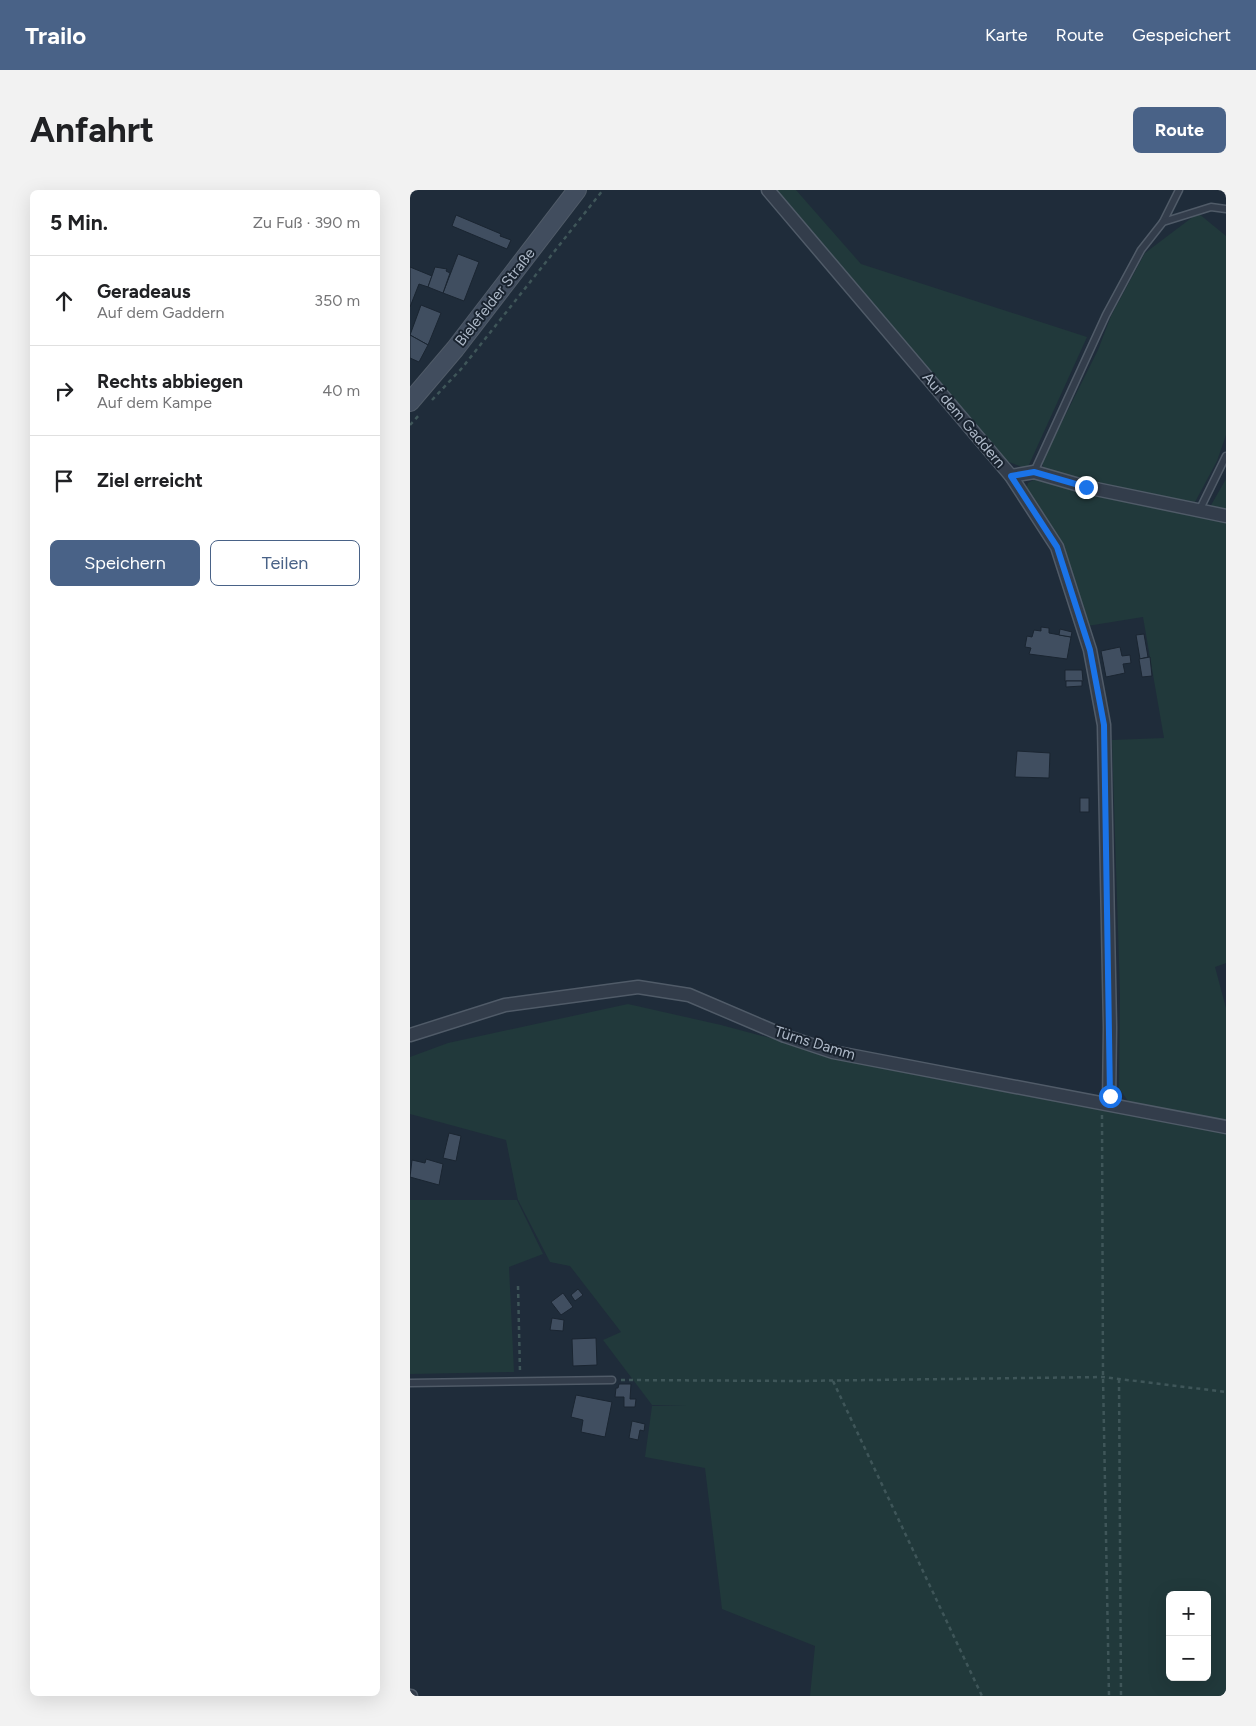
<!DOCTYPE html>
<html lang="de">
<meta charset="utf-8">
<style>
body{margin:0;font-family:Figtree,sans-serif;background:#f2f2f2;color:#202124}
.controls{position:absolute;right:15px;bottom:15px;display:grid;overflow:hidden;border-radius:8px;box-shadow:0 5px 20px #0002}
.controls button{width:45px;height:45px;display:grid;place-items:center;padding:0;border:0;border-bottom:1px solid #e0e0e0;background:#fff;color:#202124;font:25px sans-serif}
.stop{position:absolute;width:15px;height:15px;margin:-11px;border:4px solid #1a73e8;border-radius:50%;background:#fff}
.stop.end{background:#1a73e8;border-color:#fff;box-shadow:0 1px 5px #0008}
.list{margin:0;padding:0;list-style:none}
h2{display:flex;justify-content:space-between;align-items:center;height:65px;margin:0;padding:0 20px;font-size:21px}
h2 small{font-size:16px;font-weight:400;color:#757577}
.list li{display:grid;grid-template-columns:32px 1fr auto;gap:15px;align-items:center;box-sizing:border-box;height:90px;padding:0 20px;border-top:1px solid #e0e0e0}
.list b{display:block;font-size:19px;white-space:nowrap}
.list p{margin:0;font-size:16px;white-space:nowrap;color:#757577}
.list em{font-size:16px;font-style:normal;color:#757577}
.actions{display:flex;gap:10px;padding:15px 20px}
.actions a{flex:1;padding:11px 0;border:1px solid #496287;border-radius:8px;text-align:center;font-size:18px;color:#496287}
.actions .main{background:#496287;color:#fff}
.icon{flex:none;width:28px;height:28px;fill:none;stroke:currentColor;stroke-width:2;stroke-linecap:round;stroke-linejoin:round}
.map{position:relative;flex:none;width:816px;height:1506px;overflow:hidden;border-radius:8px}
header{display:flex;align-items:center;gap:30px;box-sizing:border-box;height:70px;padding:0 25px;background:#496287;color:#fff}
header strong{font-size:24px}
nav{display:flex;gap:28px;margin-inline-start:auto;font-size:18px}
.intro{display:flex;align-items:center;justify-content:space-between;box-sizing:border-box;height:120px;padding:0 30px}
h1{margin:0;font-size:35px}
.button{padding:12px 22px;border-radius:8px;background:#496287;color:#fff;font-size:18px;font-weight:700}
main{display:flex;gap:30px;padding:0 30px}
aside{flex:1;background:#fff;border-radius:8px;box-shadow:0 5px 20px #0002}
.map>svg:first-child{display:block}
.green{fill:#21393b;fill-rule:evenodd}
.building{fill:#404e60;stroke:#1a2531}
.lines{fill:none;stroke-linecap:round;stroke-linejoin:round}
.lane-casing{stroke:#505b68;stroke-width:9}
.street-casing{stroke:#505b68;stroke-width:15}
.secondary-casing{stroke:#505b68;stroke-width:20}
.path{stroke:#3f5659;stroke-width:2.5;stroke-dasharray:4 4;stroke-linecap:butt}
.lane{stroke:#333d4b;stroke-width:6}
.street{stroke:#333d4b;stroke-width:12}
.secondary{stroke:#414d5e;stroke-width:18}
.route{stroke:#1a73e8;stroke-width:6}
.labels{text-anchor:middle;stroke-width:4;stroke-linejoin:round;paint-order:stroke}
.street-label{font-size:15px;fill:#adb8c7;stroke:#19232f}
</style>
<header>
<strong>Trailo</strong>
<nav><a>Karte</a><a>Route</a><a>Gespeichert</a></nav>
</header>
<div class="intro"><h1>Anfahrt</h1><a class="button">Route</a></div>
<main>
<aside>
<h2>5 Min.<small>Zu Fuß · 390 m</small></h2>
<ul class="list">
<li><svg class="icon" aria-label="ahead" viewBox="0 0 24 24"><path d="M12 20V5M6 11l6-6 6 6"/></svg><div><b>Geradeaus</b><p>Auf dem Gaddern</p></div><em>350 m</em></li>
<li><svg class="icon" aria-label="right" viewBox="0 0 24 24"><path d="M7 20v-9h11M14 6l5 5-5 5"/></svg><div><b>Rechts abbiegen</b><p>Auf dem Kampe</p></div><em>40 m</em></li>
<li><svg class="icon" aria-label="arrive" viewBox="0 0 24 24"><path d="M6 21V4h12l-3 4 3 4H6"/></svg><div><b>Ziel erreicht</b></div></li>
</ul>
<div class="actions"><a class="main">Speichern</a><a>Teilen</a></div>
</aside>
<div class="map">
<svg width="816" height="1506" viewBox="0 0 816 1506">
<rect width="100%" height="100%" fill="#1f2c3a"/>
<!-- green -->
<g class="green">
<polygon points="366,0 386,0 451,74 677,147 617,279 594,270"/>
<polygon points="788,23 816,46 816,245 807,271 785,312 692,296 634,280 632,272 688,160 701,126 735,63"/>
<polygon points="627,288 816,330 816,773 805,777 816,818 816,930 718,911 709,898 710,804 702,550 754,548 733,427 677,436 616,300 618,293"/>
<polygon points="816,289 816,320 800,317"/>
<path d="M218 814 311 835 481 880 816 943V1506H400L405 1456 312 1419 295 1278 235 1267 242 1216 276 1215H242L193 1150 211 1142 160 1076 140 1072 108 1010 96 950 0 924V867L38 853ZM760 1405H797V1487H760Z"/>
<polygon points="0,1010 107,1010 133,1064 99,1077 104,1182 0,1184"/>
</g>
<!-- building -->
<g class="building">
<polygon points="46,25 91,44 90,46 101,50 97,59 42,36"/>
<polygon points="48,64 69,72 54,111 33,103"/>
<polygon points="0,77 22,86 18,97 9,94 0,117"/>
<polygon points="25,77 37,79 36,81 40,83 33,103 18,97"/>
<polygon points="11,115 31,123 18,155 0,145"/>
<polygon points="0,145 18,155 9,172 0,168"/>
<polygon points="631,437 639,438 639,443 661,447 657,469 619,464 621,458 615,457 617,446 622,447 624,440 631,441"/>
<polygon points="650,439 662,442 661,447 649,445"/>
<polygon points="734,444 738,467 730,469 726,445"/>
<polygon points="710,457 712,466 720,465 721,473 713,474 715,483 696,487 691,461"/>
<polygon points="740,467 742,486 732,487 729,469"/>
<polygon points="655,480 672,480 673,491 655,491"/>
<polygon points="656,491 672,491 672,496 656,497"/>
<polygon points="607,561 640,563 639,588 605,587"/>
<rect x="670" y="608" width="9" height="14"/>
<polygon points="39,943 51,946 46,971 33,968"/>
<polygon points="16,969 33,974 29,995 0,987 2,970 15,973"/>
<polygon points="168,1099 173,1105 165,1111 161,1105"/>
<polygon points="153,1103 163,1117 151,1125 141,1112"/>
<polygon points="142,1128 154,1130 153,1141 140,1140"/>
<polygon points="186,1148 187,1175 163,1176 162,1149"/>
<polygon points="209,1194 221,1194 220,1209 226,1209 225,1217 214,1217 214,1207 205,1207 206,1198 208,1198"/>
<polygon points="166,1205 202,1212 195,1247 171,1242 173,1230 161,1227"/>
<polygon points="222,1231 235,1234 234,1241 230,1240 228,1250 219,1248"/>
</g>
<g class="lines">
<defs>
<g id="lane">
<polyline points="753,32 769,0"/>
<polyline points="624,282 696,125 731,60 753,32 801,17 816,19"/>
<polyline points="789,321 816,266"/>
<polyline points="0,1193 202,1190"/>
</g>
<g id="street">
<polyline points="358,0 601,286 647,357 680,460 694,535 700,837 699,914"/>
<polyline points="601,286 624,282 676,297 816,326"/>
<polyline points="0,845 95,815 228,797 279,805 375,846 423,862 816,937"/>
<polyline points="0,1506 1,1506"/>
</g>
<polyline id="secondary" points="0,212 45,159 167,0"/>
</defs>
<!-- lane casing -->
<use href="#lane" class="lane-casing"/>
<!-- street casing -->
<use href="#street" class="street-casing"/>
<!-- secondary casing -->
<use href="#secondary" class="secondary-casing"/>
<!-- path -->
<g class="path">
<polyline points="22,210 52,178 193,0"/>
<polyline points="0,235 10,224"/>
<polyline points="692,925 693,1187 699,1506"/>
<polyline points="108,1096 110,1182"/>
<polyline points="709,1189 711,1506"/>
<polyline points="211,1190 386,1191 693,1187 816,1202"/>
<polyline points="423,1191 572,1506"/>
</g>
<!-- lane -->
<use href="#lane" class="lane"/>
<!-- street -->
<use href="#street" class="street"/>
<!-- secondary -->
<use href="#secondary" class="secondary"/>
</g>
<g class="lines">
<!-- route -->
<polyline class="route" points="676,297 624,282 601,286 647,357 680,460 694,535 700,906"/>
</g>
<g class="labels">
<!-- street labels -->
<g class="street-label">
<text transform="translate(85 107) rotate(-52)" y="5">Bielefelder Straße</text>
<text transform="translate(554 230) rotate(50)" y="5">Auf dem Gaddern</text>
<text transform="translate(405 853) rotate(17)" y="5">Türns Damm</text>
</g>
</g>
</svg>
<div class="controls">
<button>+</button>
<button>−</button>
</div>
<div class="stop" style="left:700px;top:906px"></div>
<div class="stop end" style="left:676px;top:297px"></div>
</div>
</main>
